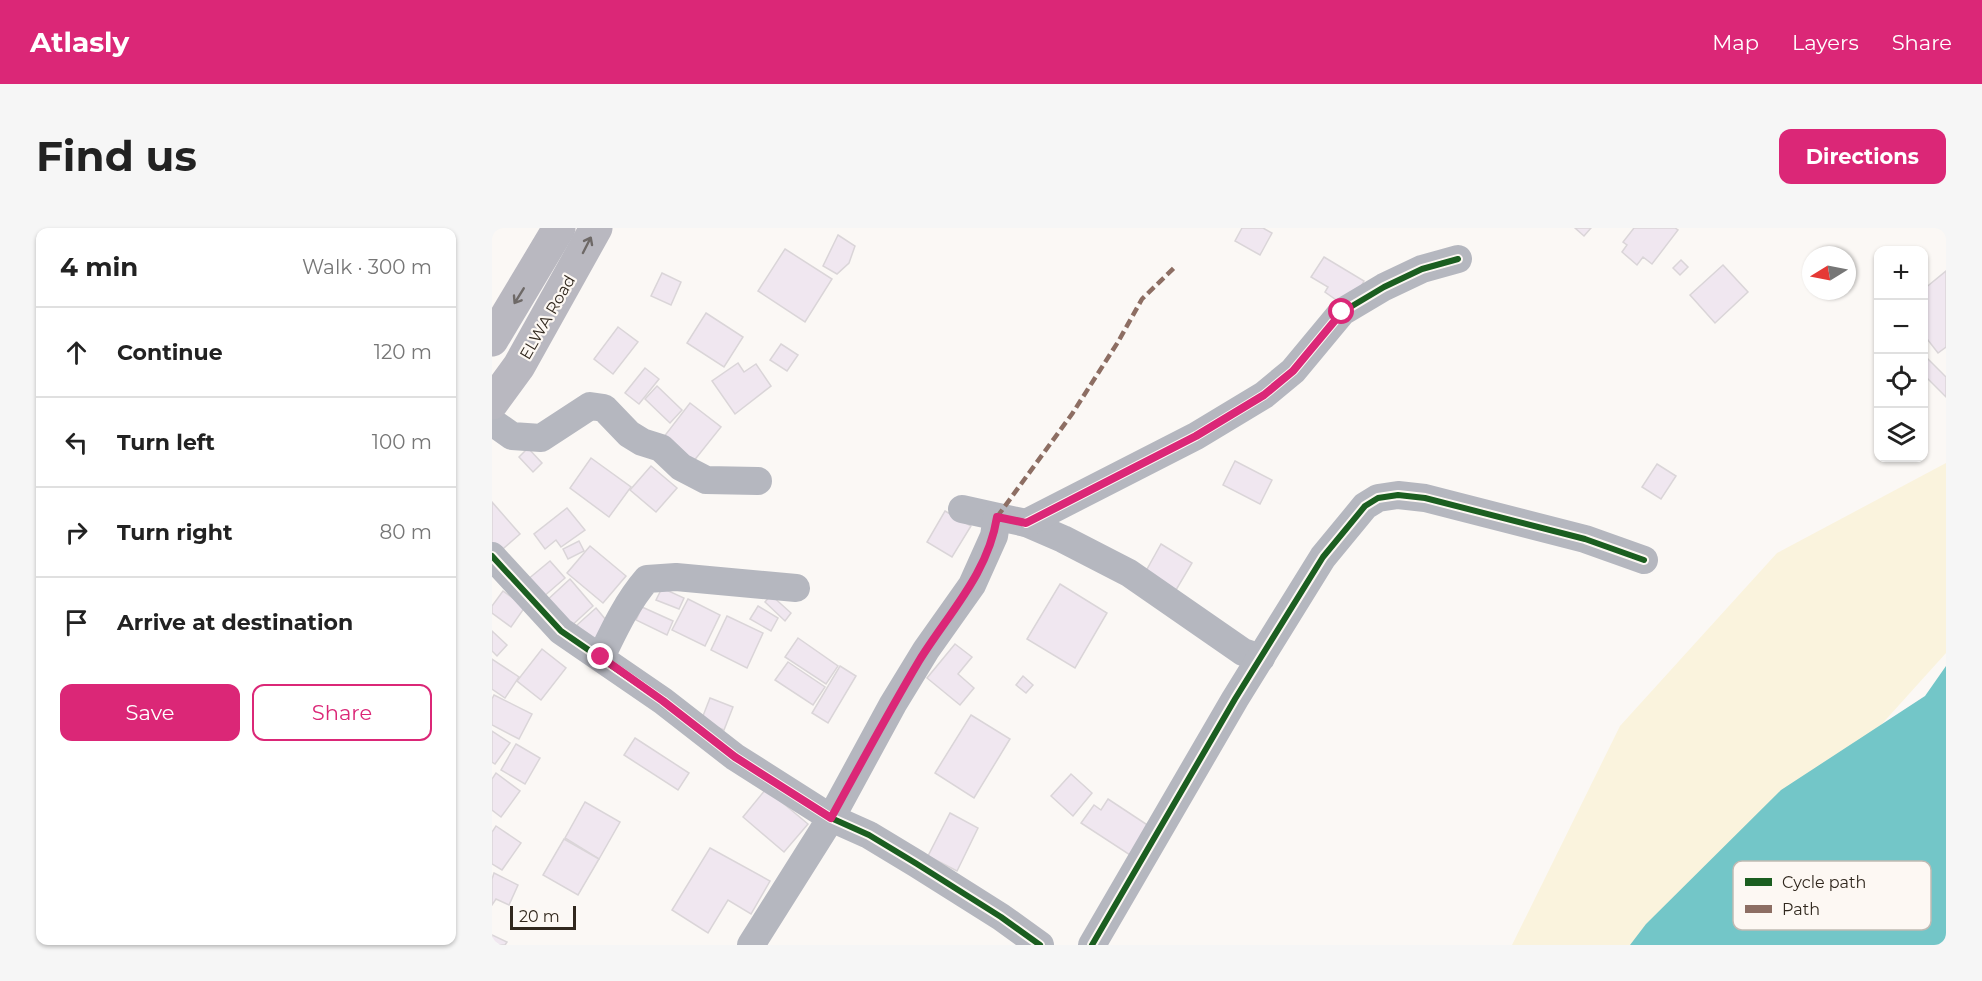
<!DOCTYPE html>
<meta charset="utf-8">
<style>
body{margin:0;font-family:Montserrat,sans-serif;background:#f6f6f6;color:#222}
.controls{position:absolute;right:18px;top:18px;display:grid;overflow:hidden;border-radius:12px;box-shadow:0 2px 4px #0004}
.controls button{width:54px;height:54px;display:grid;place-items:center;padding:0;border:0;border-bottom:2px solid #e0e0e0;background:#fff;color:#222;font:30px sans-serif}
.compass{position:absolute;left:1310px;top:18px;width:54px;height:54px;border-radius:50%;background:#fff;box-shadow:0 2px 4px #0004;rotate:260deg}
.scale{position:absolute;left:18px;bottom:15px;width:66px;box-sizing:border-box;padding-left:6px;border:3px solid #31281e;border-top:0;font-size:16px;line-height:21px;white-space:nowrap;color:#31281e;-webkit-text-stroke:4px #fdf8f3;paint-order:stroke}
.stop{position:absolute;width:18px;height:18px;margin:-14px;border:4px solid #db2777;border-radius:50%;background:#fff}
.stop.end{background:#db2777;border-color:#fff;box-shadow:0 2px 6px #0008}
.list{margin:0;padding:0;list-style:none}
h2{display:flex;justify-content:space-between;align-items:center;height:78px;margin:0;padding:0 24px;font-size:26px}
h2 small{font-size:20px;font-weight:400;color:#767676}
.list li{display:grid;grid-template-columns:39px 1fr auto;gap:18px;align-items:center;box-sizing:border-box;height:90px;padding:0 24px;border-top:2px solid #e0e0e0}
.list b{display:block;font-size:22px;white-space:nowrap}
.list em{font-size:20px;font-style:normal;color:#767676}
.actions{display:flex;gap:12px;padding:18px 24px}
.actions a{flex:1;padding:14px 0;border:2px solid #db2777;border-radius:12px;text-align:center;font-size:21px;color:#db2777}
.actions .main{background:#db2777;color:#fff}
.icon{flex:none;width:33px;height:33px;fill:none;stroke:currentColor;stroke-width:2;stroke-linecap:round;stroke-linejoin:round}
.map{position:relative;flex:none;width:1454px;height:717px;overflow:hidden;border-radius:12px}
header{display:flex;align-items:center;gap:36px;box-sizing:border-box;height:84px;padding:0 30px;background:#db2777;color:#fff}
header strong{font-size:28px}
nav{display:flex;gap:33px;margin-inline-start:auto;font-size:21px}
.intro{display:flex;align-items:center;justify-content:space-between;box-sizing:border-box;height:144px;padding:0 36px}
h1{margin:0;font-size:42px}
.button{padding:15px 27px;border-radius:12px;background:#db2777;color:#fff;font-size:21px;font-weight:700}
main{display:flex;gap:36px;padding:0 36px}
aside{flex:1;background:#fff;border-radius:12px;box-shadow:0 2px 4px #0004}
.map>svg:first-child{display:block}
.sand{fill:#faf3dd}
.water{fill:#73c6c8}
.building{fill:#f0e7f0;stroke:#dad5d8;stroke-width:1.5}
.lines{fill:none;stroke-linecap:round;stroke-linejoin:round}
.minor{stroke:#b5b7bf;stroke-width:28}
.major{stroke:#b9b8c0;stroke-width:33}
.quiet{stroke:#8d6e63;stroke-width:4.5;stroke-dasharray:9 4.5;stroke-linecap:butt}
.cycleway-casing{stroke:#fdf8f3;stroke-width:10}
.cycleway{stroke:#1b5e20;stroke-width:6}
.oneway{stroke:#6e6967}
.route{stroke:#db2777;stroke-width:8}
.labels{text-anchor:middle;stroke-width:4.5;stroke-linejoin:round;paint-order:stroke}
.street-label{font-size:16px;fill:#31281e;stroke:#fdf8f3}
.key{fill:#fdf8f3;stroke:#c0bab3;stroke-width:1.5}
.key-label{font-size:16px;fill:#31281e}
</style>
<header>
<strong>Atlasly</strong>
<nav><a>Map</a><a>Layers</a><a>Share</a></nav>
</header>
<div class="intro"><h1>Find us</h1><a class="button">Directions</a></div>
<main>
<aside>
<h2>4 min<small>Walk · 300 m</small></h2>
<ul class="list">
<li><svg class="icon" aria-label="ahead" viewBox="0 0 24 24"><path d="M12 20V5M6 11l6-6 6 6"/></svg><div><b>Continue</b></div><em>120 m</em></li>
<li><svg class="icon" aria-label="left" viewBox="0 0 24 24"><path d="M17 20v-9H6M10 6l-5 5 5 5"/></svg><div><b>Turn left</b></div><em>100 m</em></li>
<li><svg class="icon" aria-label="right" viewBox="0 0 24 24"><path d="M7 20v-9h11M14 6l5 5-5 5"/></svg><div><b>Turn right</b></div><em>80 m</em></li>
<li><svg class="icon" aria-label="arrive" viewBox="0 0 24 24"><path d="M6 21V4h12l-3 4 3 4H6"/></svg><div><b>Arrive at destination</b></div></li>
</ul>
<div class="actions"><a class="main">Save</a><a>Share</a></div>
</aside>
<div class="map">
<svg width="1454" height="717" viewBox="0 0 1454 717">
<rect width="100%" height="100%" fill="#fbf8f5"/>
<!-- sand -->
<polygon class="sand" points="1454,235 1454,425 1389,497 1222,629 1142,717 1020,717 1128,498 1285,325"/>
<!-- water -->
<polygon class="water" points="1454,438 1454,717 1138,717 1154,696 1289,562 1433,468"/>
<!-- building -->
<g class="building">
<polygon points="750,0 771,0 780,5 768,27 743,13"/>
<polygon points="1083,0 1099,0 1092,8"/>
<polygon points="1142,0 1183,0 1186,2 1160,36 1151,29 1145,37 1130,24 1135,17 1131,14"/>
<polygon points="346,7 363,18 357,35 345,46 331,38"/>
<polygon points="293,21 340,51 313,94 266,63"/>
<polygon points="832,29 872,53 860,74 850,76 833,64 836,59 819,49"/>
<polygon points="1189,32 1196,39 1188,47 1181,40"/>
<polygon points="1231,37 1256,64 1223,95 1198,67"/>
<polygon points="1454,43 1454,119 1446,125 1432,107 1432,61"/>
<polygon points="170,45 189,54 179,77 159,68"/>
<polygon points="214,85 251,109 232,139 195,115"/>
<polygon points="126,99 146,114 121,146 102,131"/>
<polygon points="289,116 306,127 295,143 278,132"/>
<polygon points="1432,127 1454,149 1454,169 1432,147"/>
<polygon points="246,135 252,144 264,136 279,158 243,186 220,153"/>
<polygon points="153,140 167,151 147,176 133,165"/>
<polygon points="165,158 190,182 178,195 153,171"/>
<polygon points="198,175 229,199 201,234 171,210"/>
<polygon points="36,220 50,235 41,244 27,229"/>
<polygon points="99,230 139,259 117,289 78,260"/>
<polygon points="743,233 780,252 768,276 731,257"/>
<polygon points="1165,236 1184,248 1169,271 1150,259"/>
<polygon points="159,238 185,260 164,284 138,262"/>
<polygon points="0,274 28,306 5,326 0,320"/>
<polygon points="75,280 93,302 69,319 64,312 53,321 42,306"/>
<polygon points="453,283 479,298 460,329 435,314"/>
<polygon points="87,313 92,323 76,331 71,321"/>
<polygon points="669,316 700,335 684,362 654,343"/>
<polygon points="98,318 134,348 111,375 75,345"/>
<polygon points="58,333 73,350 50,370 35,352"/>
<polygon points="78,351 101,378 76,401 52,375"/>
<polygon points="568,356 615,385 583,440 535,411"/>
<polygon points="170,360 192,370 187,381 164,372"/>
<polygon points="11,363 33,379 19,399 0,385 0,378"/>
<polygon points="279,367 299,385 293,393 273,374"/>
<polygon points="196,371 228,387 213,418 180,402"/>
<polygon points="266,378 286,390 279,403 258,391"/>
<polygon points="150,379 181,393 175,407 144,392"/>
<polygon points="104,380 119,398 100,415 85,397"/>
<polygon points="235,388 271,405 255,440 219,422"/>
<polygon points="0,403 15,417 5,428 0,423"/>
<polygon points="306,410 346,438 334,456 293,429"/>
<polygon points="463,416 480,429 466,446 482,460 468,477 435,450"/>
<polygon points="50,421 74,440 49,472 25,453"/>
<polygon points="0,431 27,449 13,470 0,461"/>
<polygon points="296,434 333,459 321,477 283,452"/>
<polygon points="348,438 364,448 336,495 320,485"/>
<polygon points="531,448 541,457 534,465 524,457"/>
<polygon points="2,467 40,486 27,511 0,497 0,471"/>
<polygon points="218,470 241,479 232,502 209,493"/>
<polygon points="479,487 518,511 482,570 443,545"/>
<polygon points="0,503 18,515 3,536 0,534"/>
<polygon points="143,510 197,545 186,562 132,527"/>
<polygon points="24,516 48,530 33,556 9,542"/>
<polygon points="4,545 28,563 9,589 0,582 0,551"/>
<polygon points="579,546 600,565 581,588 559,568"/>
<polygon points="274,561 316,596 292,624 251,589"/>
<polygon points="616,571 657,598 638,627 589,595 602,577 609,582"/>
<polygon points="93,574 128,594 107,631 73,610"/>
<polygon points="458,585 486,600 465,643 436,628"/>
<polygon points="4,598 29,615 10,642 0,636 0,604"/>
<polygon points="72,611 107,631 86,667 51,647"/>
<polygon points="218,620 278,653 259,686 236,672 216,705 180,682"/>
<polygon points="2,645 26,657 17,677 4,671 0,677 0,651"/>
<polygon points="0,707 15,714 13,717 0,717"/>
</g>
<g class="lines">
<!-- minor -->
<g class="minor">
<polyline points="0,194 20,208 49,210 98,178 112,180 137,206 150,214 169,220 189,239 214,252 266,253"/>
<polyline points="470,281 534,295 571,311 637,345 751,424 769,430"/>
<polyline points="534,295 704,208 772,167 801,143 850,84 892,59 930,41 966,31"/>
<polyline points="0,328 69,403 171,473 243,529 339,590 377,607 425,636 509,689 548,717"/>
<path d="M109 429C122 402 135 374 155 351L184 349 304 360"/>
<polyline points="259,717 339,590 401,476 434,422 480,357 502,308 505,289"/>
<polyline points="600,717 743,471 831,329 873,278 886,270 906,267 933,270 1093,311 1152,332"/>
</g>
<!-- major -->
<g class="major">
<polyline points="0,112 67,0"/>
<polyline points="0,175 27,138 104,0"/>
</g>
<!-- quiet -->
<polyline class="quiet" points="505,289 580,186 626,114 650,71 684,38"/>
<defs>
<g id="cycleway">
<polyline points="534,295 704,208 772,167 801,143 850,84 892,59 930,41 966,31"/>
<polyline points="0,328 69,403 171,473 243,529 339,590 377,607 425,636 509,689 548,717"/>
<polyline points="600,717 743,471 831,329 873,278 886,270 906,267 933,270 1093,311 1152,332"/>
</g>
</defs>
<!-- cycleway casing -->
<use href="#cycleway" class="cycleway-casing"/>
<!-- cycleway -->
<use href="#cycleway" class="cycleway"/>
</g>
<!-- one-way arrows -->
<defs><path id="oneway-shaft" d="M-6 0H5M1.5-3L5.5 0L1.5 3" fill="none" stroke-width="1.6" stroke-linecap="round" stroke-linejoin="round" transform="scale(1.5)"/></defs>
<g class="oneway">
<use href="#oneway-shaft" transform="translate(95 17) rotate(-63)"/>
<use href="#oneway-shaft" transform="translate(27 68) rotate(122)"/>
</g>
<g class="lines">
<!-- route -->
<path class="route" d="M109 429 171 473 243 529 339 590C368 537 396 485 427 433 456 386 496 346 505 289L534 295 704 208 772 167 801 143 850 84"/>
</g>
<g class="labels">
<!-- street labels -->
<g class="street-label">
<text transform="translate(55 89) rotate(-60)" y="6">ELWA Road</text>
</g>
</g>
<!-- legend -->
<rect x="1241" y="633" width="198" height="69" rx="9" class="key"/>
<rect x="1253" y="650" width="27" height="8" fill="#1b5e20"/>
<rect x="1253" y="677" width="27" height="8" fill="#8d6e63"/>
<g class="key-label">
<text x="1290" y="660">Cycle path</text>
<text x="1290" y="687">Path</text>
</g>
</svg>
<div class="controls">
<button>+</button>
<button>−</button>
<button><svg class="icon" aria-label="locate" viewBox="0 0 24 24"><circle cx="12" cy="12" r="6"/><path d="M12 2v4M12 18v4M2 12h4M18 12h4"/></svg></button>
<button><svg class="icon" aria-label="layers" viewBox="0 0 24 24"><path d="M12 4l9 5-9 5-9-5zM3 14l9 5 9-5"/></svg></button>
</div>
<svg class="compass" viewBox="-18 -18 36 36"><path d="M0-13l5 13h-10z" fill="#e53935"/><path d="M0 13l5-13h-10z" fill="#767676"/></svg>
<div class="scale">20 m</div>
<div class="stop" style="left:850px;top:84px"></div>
<div class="stop end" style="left:109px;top:429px"></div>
</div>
</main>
